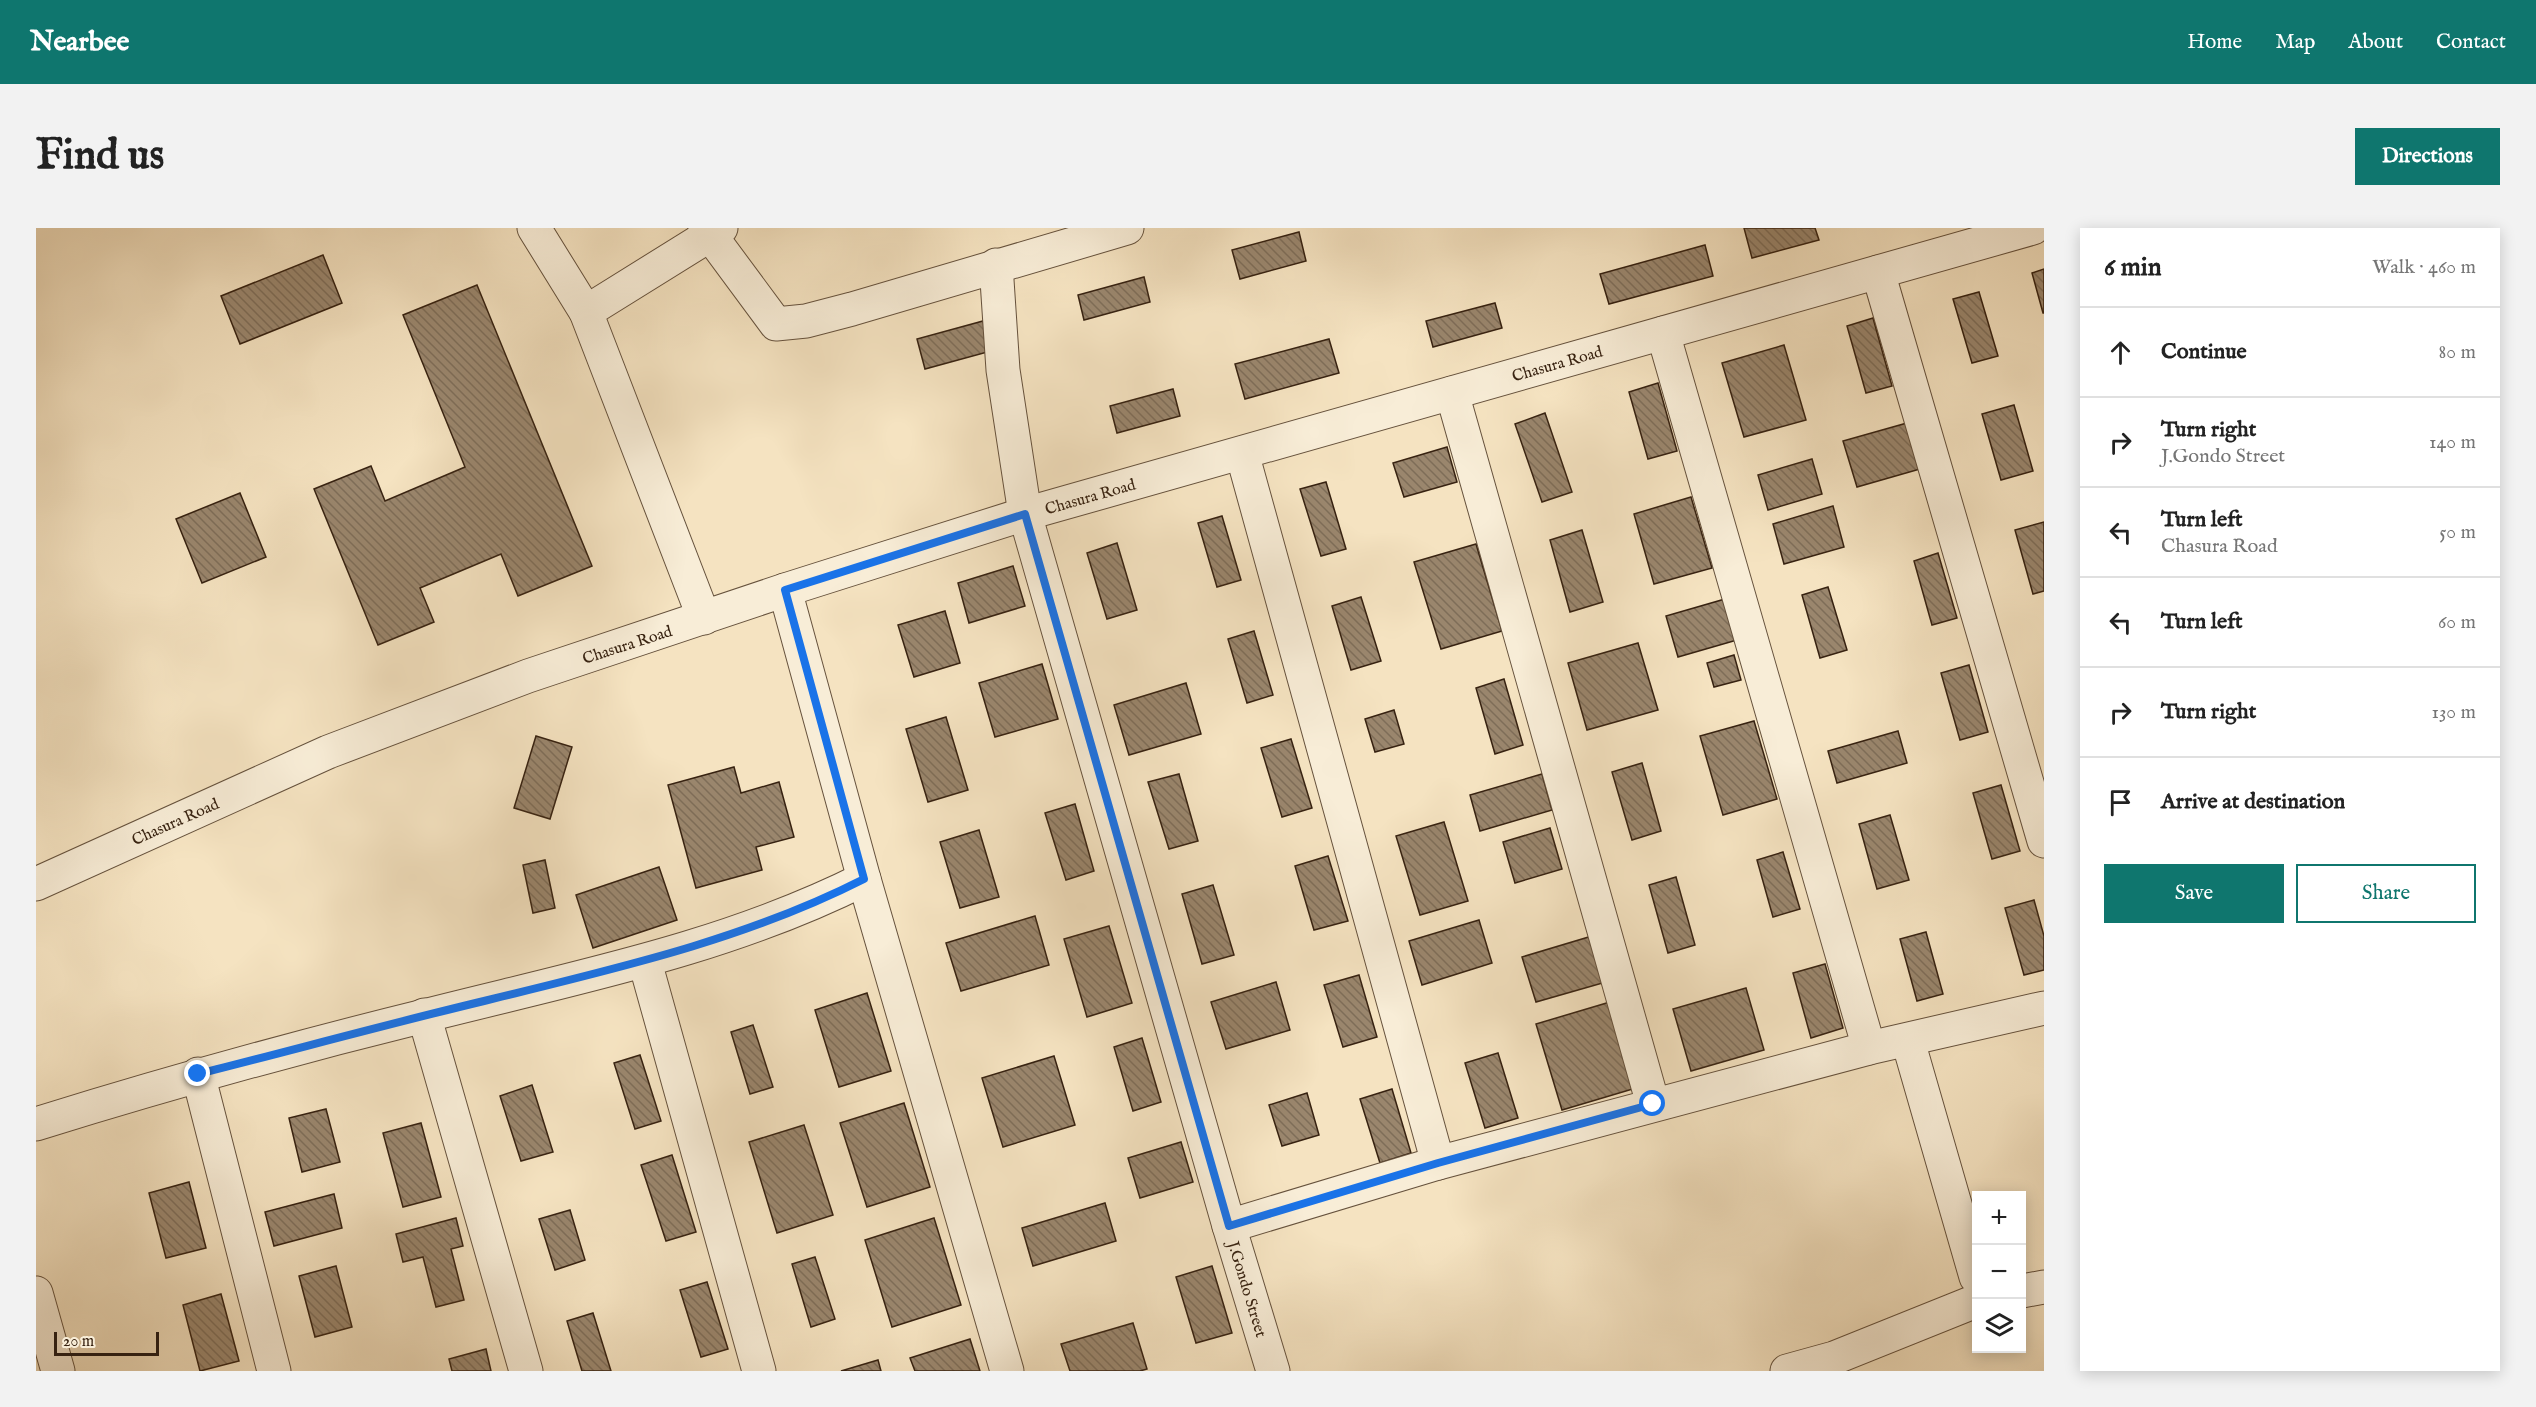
<!DOCTYPE html>
<meta charset="utf-8">
<style>
body{margin:0;font-family:"IM FELL English",serif;background:#f2f2f2;color:#222}
.controls{position:absolute;right:18px;bottom:18px;display:grid;overflow:hidden;border-radius:0px;box-shadow:0 3px 15px #0003}
.controls button{width:54px;height:54px;display:grid;place-items:center;padding:0;border:0;border-bottom:2px solid #e0e0e0;background:#fff;color:#222;font:30px sans-serif}
.scale{position:absolute;left:18px;bottom:15px;width:105px;box-sizing:border-box;padding-left:6px;border:3px solid #372211;border-top:0;font-size:16px;line-height:21px;white-space:nowrap;color:#372211;-webkit-text-stroke:4px #f8edd7;paint-order:stroke}
.stop{position:absolute;width:18px;height:18px;margin:-14px;border:4px solid #1a73e8;border-radius:50%;background:#fff}
.stop.end{background:#1a73e8;border-color:#fff;box-shadow:0 2px 6px #0008}
.list{margin:0;padding:0;list-style:none}
h2{display:flex;justify-content:space-between;align-items:center;height:78px;margin:0;padding:0 24px;font-size:26px}
h2 small{font-size:20px;font-weight:400;color:#767676}
.list li{display:grid;grid-template-columns:39px 1fr auto;gap:18px;align-items:center;box-sizing:border-box;height:90px;padding:0 24px;border-top:2px solid #e0e0e0}
.list b{display:block;font-size:22px;white-space:nowrap}
.list p{margin:0;font-size:20px;white-space:nowrap;color:#767676}
.list em{font-size:20px;font-style:normal;color:#767676}
.actions{display:flex;gap:12px;padding:18px 24px}
.actions a{flex:1;padding:14px 0;border:2px solid #0f766e;border-radius:0px;text-align:center;font-size:21px;color:#0f766e}
.actions .main{background:#0f766e;color:#fff}
.icon{flex:none;width:33px;height:33px;fill:none;stroke:currentColor;stroke-width:2;stroke-linecap:round;stroke-linejoin:round}
.map{position:relative;flex:none;width:2008px;height:1143px;overflow:hidden;border-radius:0px}
header{display:flex;align-items:center;gap:36px;box-sizing:border-box;height:84px;padding:0 30px;background:#0f766e;color:#fff}
header strong{font-size:28px}
nav{display:flex;gap:33px;margin-inline-start:auto;font-size:21px}
.intro{display:flex;align-items:center;justify-content:space-between;box-sizing:border-box;height:144px;padding:0 36px}
h1{margin:0;font-size:42px}
.button{padding:15px 27px;border-radius:0px;background:#0f766e;color:#fff;font-size:21px;font-weight:700}
main{display:flex;gap:36px;padding:0 36px}
aside{flex:1;background:#fff;border-radius:0px;box-shadow:0 3px 15px #0003}
.map>svg:first-child{display:block}
.building{fill:url(#building-back-hatch);stroke:#372211;stroke-width:1.5}
.lines{fill:none;stroke-linecap:round;stroke-linejoin:round}
.minor-casing{stroke:#66523d;stroke-width:35}
.minor{stroke:#f8edd7;stroke-width:33}
.route{stroke:#1a73e8;stroke-width:8}
.labels{text-anchor:middle;stroke-width:4.5;stroke-linejoin:round;paint-order:stroke}
.street-label{font-size:16px;fill:#372211;stroke:#f8edd7}
</style>
<header>
<strong>Nearbee</strong>
<nav><a>Home</a><a>Map</a><a>About</a><a>Contact</a></nav>
</header>
<div class="intro"><h1>Find us</h1><a class="button">Directions</a></div>
<main>
<div class="map">
<svg width="2008" height="1143" viewBox="0 0 2008 1143">
<defs>
<pattern id="building-back-hatch" width="6" height="6" patternUnits="userSpaceOnUse" patternTransform="scale(1.5)"><rect width="6" height="6" fill="#9a866d"/><path d="M-1 5l2 2M0 0l6 6M5-1l2 2" fill="none" stroke="#7e6d58"/></pattern>
</defs>
<rect width="100%" height="100%" fill="#f5e3c1"/>
<filter id="stains"><feTurbulence type="fractalNoise" baseFrequency=".00333" numOctaves="4"/><feColorMatrix values="0 0 0 0 .2 0 0 0 0 .09 0 0 0 0 .02 0 0 0 .5 -.17"/></filter>
<radialGradient id="worn" r=".72"><stop offset=".6" stop-color="#630" stop-opacity="0"/><stop offset="1" stop-color="#630" stop-opacity=".3"/></radialGradient>
<!-- building -->
<g class="building">
<polygon points="1708,0 1779,0 1783,12 1716,30"/>
<polygon points="1263,4 1270,33 1204,51 1196,22"/>
<polygon points="1669,17 1677,48 1573,76 1564,46"/>
<polygon points="287,27 306,75 204,116 185,68"/>
<polygon points="2008,41 2008,85 2007,85 1996,45"/>
<polygon points="1108,49 1114,74 1048,92 1042,67"/>
<polygon points="441,57 556,338 482,368 465,326 384,360 398,394 342,417 278,261 335,238 349,273 429,239 367,87"/>
<polygon points="1943,64 1962,128 1936,135 1917,71"/>
<polygon points="1459,75 1466,100 1397,119 1390,93"/>
<polygon points="1837,90 1856,158 1830,165 1811,98"/>
<polygon points="947,93 955,123 889,141 881,111"/>
<polygon points="1293,111 1303,145 1209,171 1199,136"/>
<polygon points="1748,117 1770,192 1708,209 1686,135"/>
<polygon points="1622,155 1641,223 1612,231 1593,164"/>
<polygon points="1137,161 1144,188 1081,205 1074,178"/>
<polygon points="1978,177 1997,243 1965,252 1946,186"/>
<polygon points="1509,185 1536,264 1506,274 1479,196"/>
<polygon points="1871,195 1884,241 1821,259 1807,213"/>
<polygon points="1411,219 1421,254 1368,269 1357,235"/>
<polygon points="1776,231 1786,266 1732,282 1722,247"/>
<polygon points="1290,254 1310,321 1285,328 1264,261"/>
<polygon points="204,265 230,329 166,355 140,291"/>
<polygon points="1655,269 1676,340 1618,356 1598,286"/>
<polygon points="1797,278 1808,319 1748,336 1737,296"/>
<polygon points="1186,288 1205,352 1181,359 1162,295"/>
<polygon points="2008,294 2008,363 1997,366 1979,302"/>
<polygon points="1546,302 1567,374 1534,384 1514,312"/>
<polygon points="1081,315 1101,382 1071,391 1051,325"/>
<polygon points="1440,316 1466,403 1405,421 1378,334"/>
<polygon points="1902,325 1921,390 1896,397 1878,333"/>
<polygon points="977,338 989,378 933,395 922,355"/>
<polygon points="1792,359 1811,422 1784,430 1766,367"/>
<polygon points="1325,369 1345,433 1315,442 1296,378"/>
<polygon points="1689,371 1701,412 1642,429 1630,388"/>
<polygon points="909,383 924,435 878,449 862,397"/>
<polygon points="1218,403 1237,467 1211,475 1192,411"/>
<polygon points="1602,415 1622,482 1551,502 1532,435"/>
<polygon points="1698,427 1705,452 1678,459 1671,435"/>
<polygon points="1006,436 1022,491 959,509 943,455"/>
<polygon points="1933,437 1952,504 1924,512 1905,445"/>
<polygon points="1468,451 1487,517 1459,526 1440,460"/>
<polygon points="1150,455 1165,506 1093,527 1078,477"/>
<polygon points="1358,482 1368,516 1339,524 1329,491"/>
<polygon points="910,489 932,562 892,574 870,501"/>
<polygon points="1718,493 1741,571 1687,587 1664,508"/>
<polygon points="1862,503 1871,535 1801,555 1792,523"/>
<polygon points="500,508 536,519 514,591 478,580"/>
<polygon points="1255,511 1276,580 1246,589 1225,520"/>
<polygon points="1606,535 1625,603 1596,612 1576,544"/>
<polygon points="698,539 705,565 743,554 758,609 720,619 726,642 660,660 632,557"/>
<polygon points="1143,546 1162,613 1133,621 1112,554"/>
<polygon points="1506,546 1516,582 1444,603 1434,567"/>
<polygon points="1965,557 1984,623 1956,631 1937,565"/>
<polygon points="1039,576 1058,643 1030,652 1009,585"/>
<polygon points="1854,587 1873,652 1841,661 1823,596"/>
<polygon points="1408,594 1432,673 1384,687 1360,608"/>
<polygon points="1514,600 1526,641 1479,655 1467,614"/>
<polygon points="943,602 963,669 924,680 904,614"/>
<polygon points="1747,624 1764,681 1737,689 1721,632"/>
<polygon points="1292,628 1312,693 1278,702 1259,638"/>
<polygon points="509,632 519,680 497,685 487,637"/>
<polygon points="623,639 641,692 557,720 540,667"/>
<polygon points="1640,649 1659,717 1632,725 1613,657"/>
<polygon points="1177,657 1198,727 1166,736 1146,666"/>
<polygon points="1998,672 2008,708 2008,742 1988,747 1969,680"/>
<polygon points="999,688 1013,737 925,763 910,715"/>
<polygon points="1443,692 1456,735 1386,757 1373,713"/>
<polygon points="1073,698 1096,775 1051,789 1028,711"/>
<polygon points="1890,704 1907,766 1881,773 1864,711"/>
<polygon points="1556,708 1570,754 1500,774 1486,729"/>
<polygon points="1789,736 1807,800 1775,810 1757,745"/>
<polygon points="1323,747 1341,809 1307,819 1288,757"/>
<polygon points="1240,754 1254,802 1190,821 1175,774"/>
<polygon points="1710,760 1728,822 1655,843 1637,781"/>
<polygon points="831,765 855,843 803,859 779,782"/>
<polygon points="1574,774 1600,860 1526,882 1500,796"/>
<polygon points="717,797 737,859 714,866 695,804"/>
<polygon points="1106,810 1125,874 1097,883 1078,819"/>
<polygon points="1462,825 1482,890 1449,900 1429,835"/>
<polygon points="604,827 625,893 599,901 578,835"/>
<polygon points="1018,828 1039,897 967,919 946,850"/>
<polygon points="496,857 517,924 485,933 464,868"/>
<polygon points="1356,861 1375,925 1344,935 1324,871"/>
<polygon points="1271,865 1283,907 1246,918 1233,877"/>
<polygon points="868,875 894,959 831,979 804,895"/>
<polygon points="290,881 304,934 266,944 253,890"/>
<polygon points="385,895 405,969 367,979 347,905"/>
<polygon points="768,897 797,987 741,1005 713,914"/>
<polygon points="1145,914 1157,954 1104,970 1092,930"/>
<polygon points="636,927 660,1004 630,1013 605,937"/>
<polygon points="153,954 170,1020 130,1030 113,965"/>
<polygon points="298,966 306,1000 238,1018 229,984"/>
<polygon points="1069,975 1080,1013 997,1038 986,1000"/>
<polygon points="534,982 549,1032 519,1042 503,991"/>
<polygon points="420,990 427,1018 415,1021 428,1072 400,1079 387,1029 367,1034 360,1006"/>
<polygon points="898,990 925,1077 856,1099 829,1012"/>
<polygon points="779,1029 799,1091 775,1099 756,1036"/>
<polygon points="300,1038 316,1099 279,1109 263,1048"/>
<polygon points="1176,1038 1196,1105 1160,1115 1140,1049"/>
<polygon points="671,1054 692,1121 665,1129 644,1062"/>
<polygon points="185,1066 203,1133 164,1143 147,1077"/>
<polygon points="557,1085 575,1143 546,1143 531,1093"/>
<polygon points="1097,1095 1111,1141 1104,1143 1034,1143 1025,1116"/>
<polygon points="934,1111 944,1143 879,1143 874,1130"/>
<polygon points="450,1121 455,1143 416,1143 413,1131"/>
<polygon points="842,1132 845,1143 805,1143"/>
</g>
<g class="lines">
<defs>
<g id="minor">
<polyline points="498,0 550,84 668,390"/>
<polyline points="669,0 740,96 770,93 816,81 1091,0"/>
<polyline points="960,37 967,142 989,286 1193,998 1237,1143"/>
<polyline points="1842,44 2008,613"/>
<polyline points="550,84 685,0"/>
<polyline points="1627,105 1833,820"/>
<polyline points="1416,165 1617,876"/>
<polyline points="1206,225 1402,935 1833,820 2008,780"/>
<polyline points="749,362 828,651 971,1143"/>
<polyline points="0,656 292,524 492,448 749,362 989,286 1997,0"/>
<polyline points="609,734 723,1143"/>
<polyline points="388,787 490,1143"/>
<polyline points="1872,813 1940,1049"/>
<polyline points="162,846 238,1143"/>
<path d="M0 896C129 856 258 820 388 788 537 750 689 721 828 651"/>
<polyline points="1193,998 1402,935"/>
<polyline points="1986,1063 2008,1059"/>
<polyline points="0,1065 22,1143"/>
<polyline points="1751,1143 1798,1130 1940,1073"/>
</g>
</defs>
<!-- minor casing -->
<use href="#minor" class="minor-casing"/>
<!-- minor -->
<use href="#minor" class="minor"/>
</g>
<g class="lines">
<!-- route -->
<path class="route" d="M162 846C257 822 352 796 448 773 578 741 708 712 828 651L749 362 989 286 1193 998 1402 935 1617 876"/>
</g>
<g class="labels">
<!-- street labels -->
<g class="street-label">
<text transform="translate(1521 135) rotate(-16)" y="6">Chasura Road</text>
<text transform="translate(1054 268) rotate(-16)" y="6">Chasura Road</text>
<text transform="translate(591 416) rotate(-18)" y="6">Chasura Road</text>
<text transform="translate(139 593) rotate(-24)" y="6">Chasura Road</text>
<text transform="translate(1212 1061) rotate(73)" y="6">J.Gondo Street</text>
</g>
</g>
<rect width="100%" height="100%" filter="url(#stains)"/>
<rect width="100%" height="100%" fill="url(#worn)"/>
</svg>
<div class="controls">
<button>+</button>
<button>−</button>
<button><svg class="icon" aria-label="layers" viewBox="0 0 24 24"><path d="M12 4l9 5-9 5-9-5zM3 14l9 5 9-5"/></svg></button>
</div>
<div class="scale">20 m</div>
<div class="stop" style="left:1617px;top:876px"></div>
<div class="stop end" style="left:162px;top:846px"></div>
</div>
<aside>
<h2>6 min<small>Walk · 460 m</small></h2>
<ul class="list">
<li><svg class="icon" aria-label="ahead" viewBox="0 0 24 24"><path d="M12 20V5M6 11l6-6 6 6"/></svg><div><b>Continue</b></div><em>80 m</em></li>
<li><svg class="icon" aria-label="right" viewBox="0 0 24 24"><path d="M7 20v-9h11M14 6l5 5-5 5"/></svg><div><b>Turn right</b><p>J.Gondo Street</p></div><em>140 m</em></li>
<li><svg class="icon" aria-label="left" viewBox="0 0 24 24"><path d="M17 20v-9H6M10 6l-5 5 5 5"/></svg><div><b>Turn left</b><p>Chasura Road</p></div><em>50 m</em></li>
<li><svg class="icon" aria-label="left" viewBox="0 0 24 24"><path d="M17 20v-9H6M10 6l-5 5 5 5"/></svg><div><b>Turn left</b></div><em>60 m</em></li>
<li><svg class="icon" aria-label="right" viewBox="0 0 24 24"><path d="M7 20v-9h11M14 6l5 5-5 5"/></svg><div><b>Turn right</b></div><em>130 m</em></li>
<li><svg class="icon" aria-label="arrive" viewBox="0 0 24 24"><path d="M6 21V4h12l-3 4 3 4H6"/></svg><div><b>Arrive at destination</b></div></li>
</ul>
<div class="actions"><a class="main">Save</a><a>Share</a></div>
</aside>
</main>
